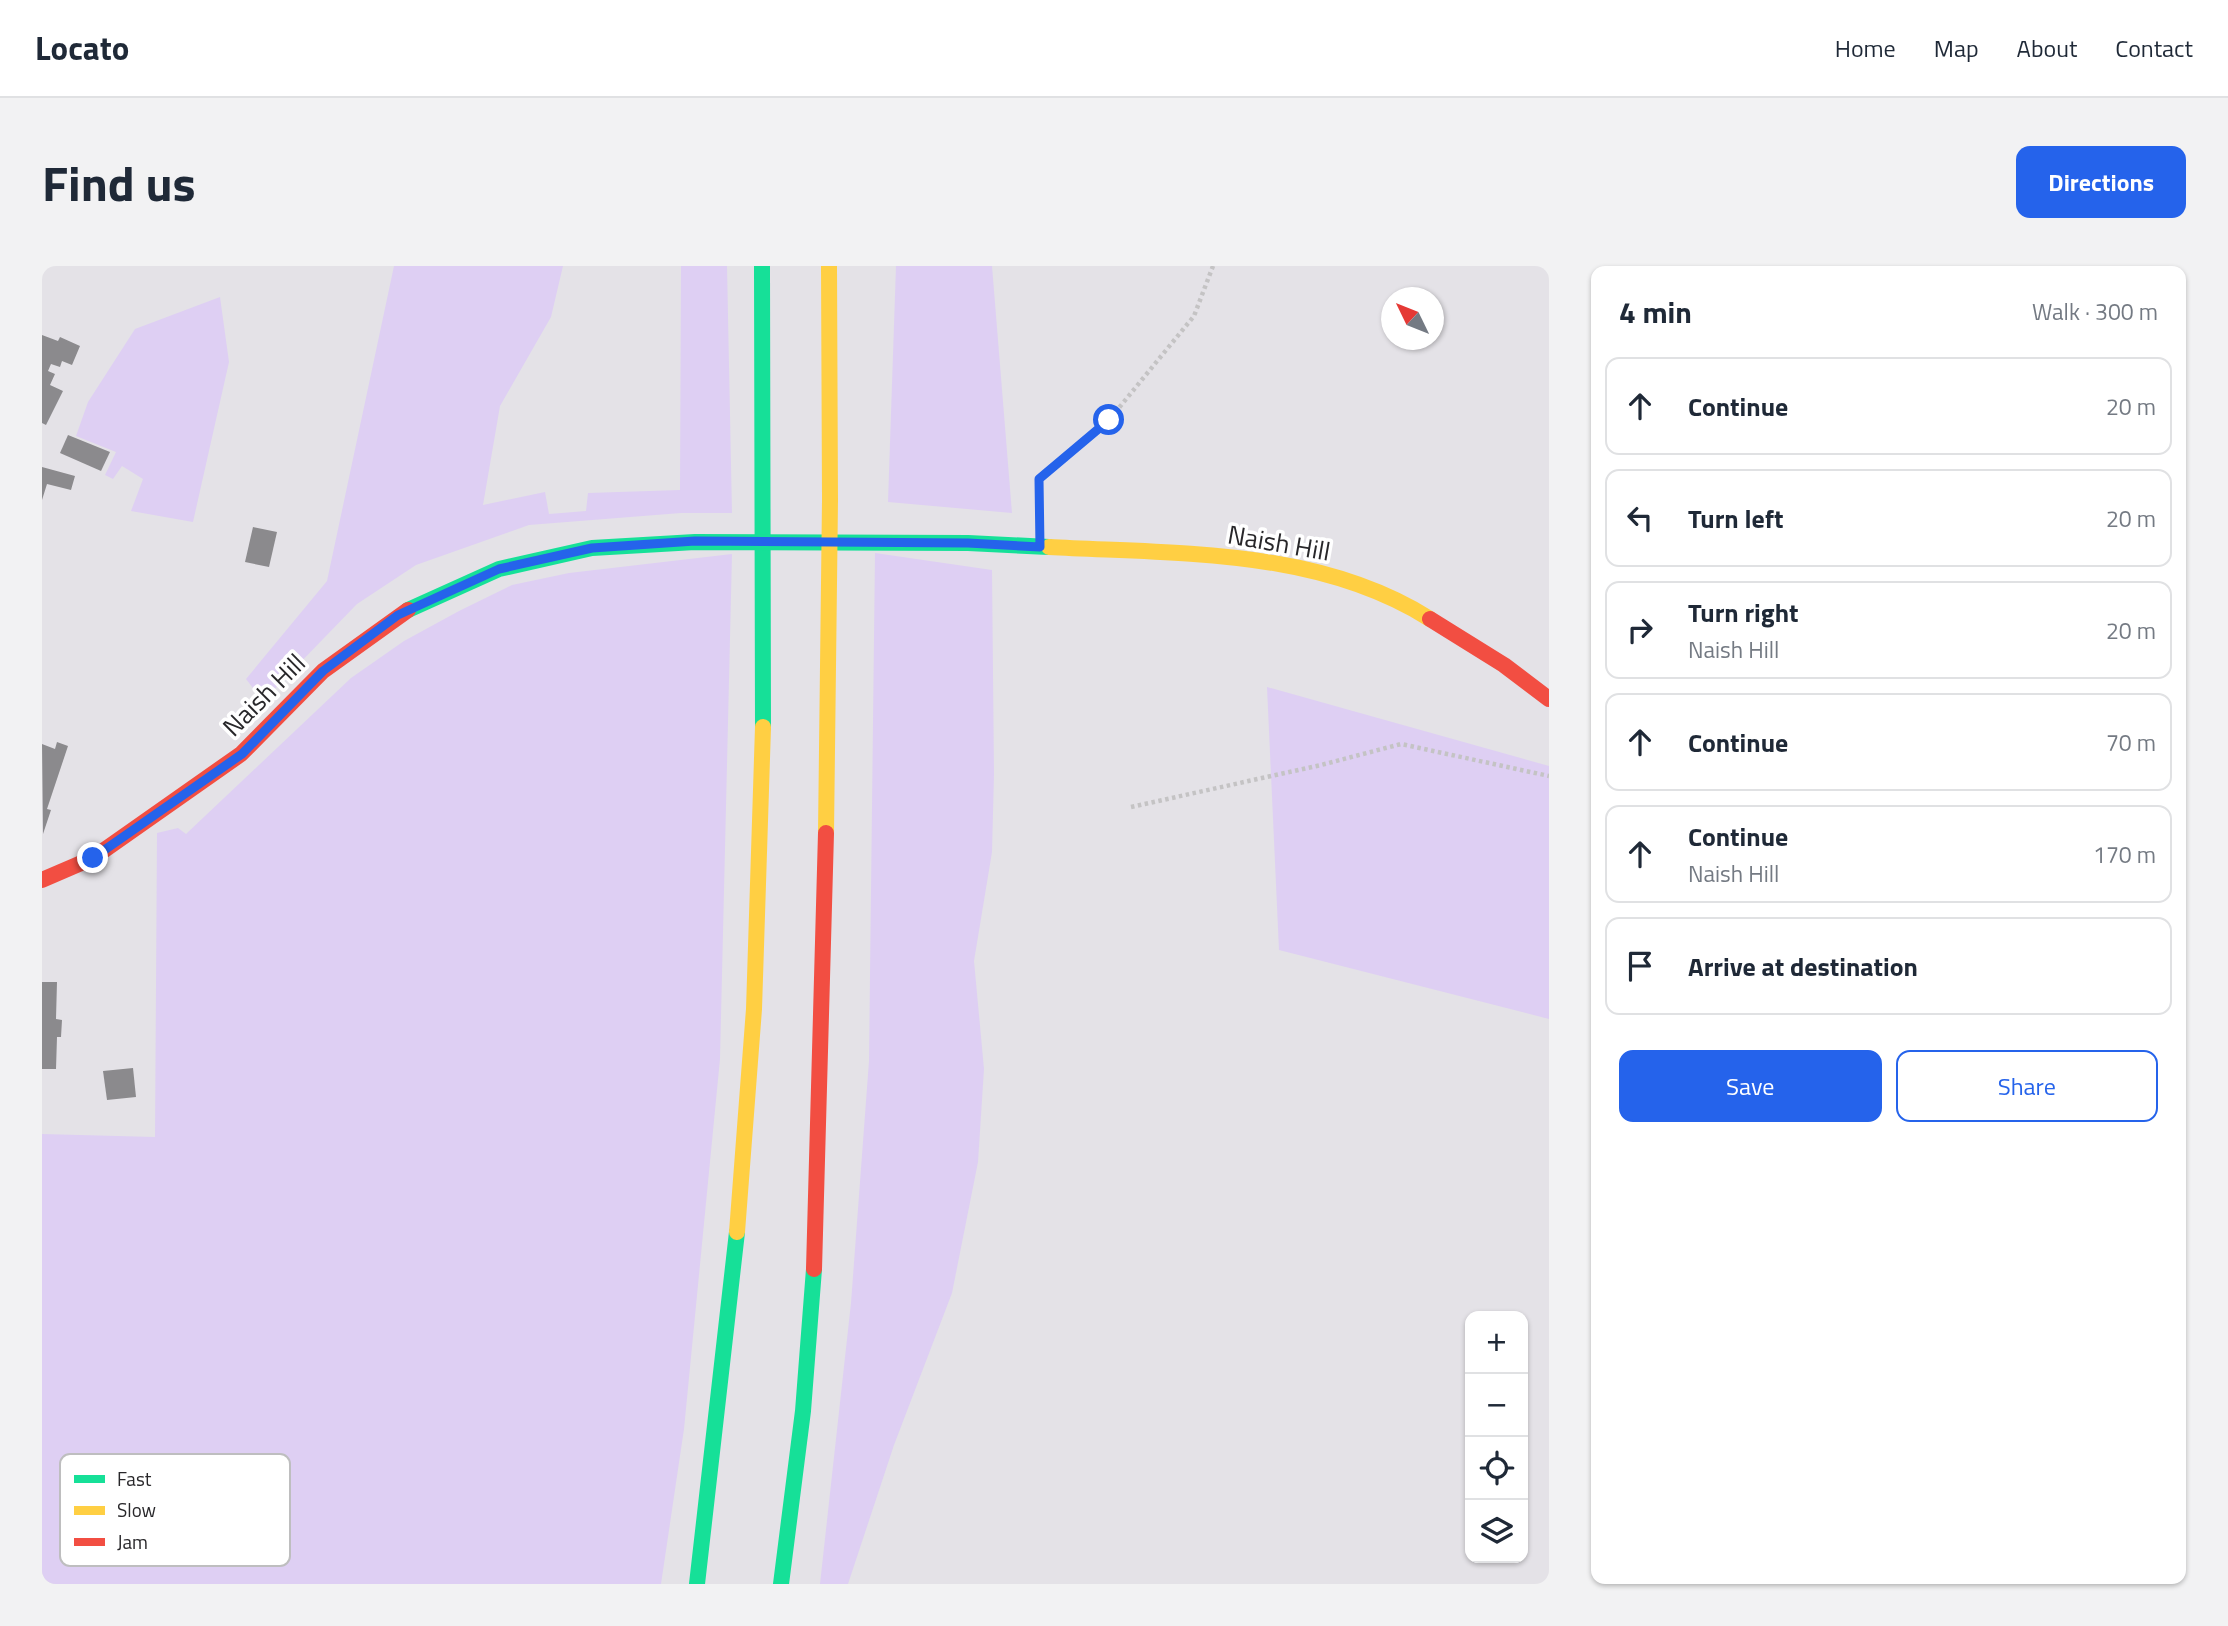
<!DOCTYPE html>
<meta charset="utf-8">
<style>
body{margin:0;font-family:"Titillium Web",sans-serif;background:#f2f2f3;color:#1f2937}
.controls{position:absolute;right:21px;bottom:21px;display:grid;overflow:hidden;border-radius:14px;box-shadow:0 2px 5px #0004}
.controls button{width:63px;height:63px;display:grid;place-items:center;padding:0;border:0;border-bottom:2px solid #e0e1e3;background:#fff;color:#1f2937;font:35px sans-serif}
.compass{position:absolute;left:1339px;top:21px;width:63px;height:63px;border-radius:50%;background:#fff;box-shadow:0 2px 5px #0004;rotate:313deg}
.stop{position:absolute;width:21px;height:21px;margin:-16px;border:5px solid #2563eb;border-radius:50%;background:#fff}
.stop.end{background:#2563eb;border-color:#fff;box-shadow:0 2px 7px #0008}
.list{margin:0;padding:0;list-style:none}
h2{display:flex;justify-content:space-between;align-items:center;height:91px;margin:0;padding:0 28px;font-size:30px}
h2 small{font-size:23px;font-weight:400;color:#747a83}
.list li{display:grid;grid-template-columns:46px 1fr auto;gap:21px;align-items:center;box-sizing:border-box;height:98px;margin:0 14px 14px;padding:0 14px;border:2px solid #e0e1e3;border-radius:14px}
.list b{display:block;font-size:26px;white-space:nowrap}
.list p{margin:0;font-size:23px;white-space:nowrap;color:#747a83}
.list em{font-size:23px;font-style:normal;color:#747a83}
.actions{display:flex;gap:14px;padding:21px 28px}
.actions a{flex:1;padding:16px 0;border:2px solid #2563eb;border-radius:14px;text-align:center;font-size:24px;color:#2563eb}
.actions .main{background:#2563eb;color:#fff}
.icon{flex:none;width:38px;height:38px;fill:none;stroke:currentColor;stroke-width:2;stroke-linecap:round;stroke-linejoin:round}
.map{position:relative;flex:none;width:1507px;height:1318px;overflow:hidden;border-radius:14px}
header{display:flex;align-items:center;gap:42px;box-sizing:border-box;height:98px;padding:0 35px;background:#fff;border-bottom:2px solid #e0e1e3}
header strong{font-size:33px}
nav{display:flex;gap:38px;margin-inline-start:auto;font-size:24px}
.intro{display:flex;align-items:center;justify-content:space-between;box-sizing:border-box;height:168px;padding:0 42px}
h1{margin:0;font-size:49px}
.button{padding:18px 32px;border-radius:14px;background:#2563eb;color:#fff;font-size:24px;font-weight:700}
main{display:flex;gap:42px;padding:0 42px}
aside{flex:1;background:#fff;border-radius:14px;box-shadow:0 2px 5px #0004}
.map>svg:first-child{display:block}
.green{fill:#decff3}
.building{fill:#8b8a8d}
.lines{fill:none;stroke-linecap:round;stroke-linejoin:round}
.path{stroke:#c4c3c4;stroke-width:4.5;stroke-dasharray:3.5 3.5;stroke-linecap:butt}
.fast{stroke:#16e098;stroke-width:16}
.slow{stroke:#ffcf43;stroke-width:16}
.jam{stroke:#f24e42;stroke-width:16}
.route{stroke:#2563eb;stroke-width:9}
.labels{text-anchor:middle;stroke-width:7;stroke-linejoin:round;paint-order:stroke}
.street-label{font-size:26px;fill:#28272a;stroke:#fff}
.key{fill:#fff;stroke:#bebebf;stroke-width:2}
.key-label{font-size:19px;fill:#28272a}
</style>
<header>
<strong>Locato</strong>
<nav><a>Home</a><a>Map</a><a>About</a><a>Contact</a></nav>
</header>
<div class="intro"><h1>Find us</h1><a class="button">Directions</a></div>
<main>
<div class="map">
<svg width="1507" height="1318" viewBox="0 0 1507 1318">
<rect width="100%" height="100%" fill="#e4e2e7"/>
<!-- green -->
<g class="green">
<polygon points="352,0 521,0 509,51 458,140 441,239 503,226 507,248 544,245 546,227 638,224 639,0 685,0 690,247 639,247 487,259 374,299 315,338 221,435 204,413 285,315"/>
<polygon points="854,0 950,0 970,247 846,236"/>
<polygon points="178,31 187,96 151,256 89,245 101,213 80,200 71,213 63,209 74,186 34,170 46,136 93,63"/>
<polygon points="833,287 950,304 952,508 950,586 932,695 942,803 936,896 910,1027 852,1179 806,1318 778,1318 809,1037 827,795"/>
<polygon points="690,288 678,793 642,1163 619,1318 0,1318 0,868 113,871 115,567 136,562 144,568 309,412 362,375 417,345 470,319 527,307"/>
<polygon points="1225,421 1507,500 1507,753 1237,684"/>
</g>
<!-- building -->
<g class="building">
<polygon points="0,69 16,75 18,71 38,80 30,99 20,95 18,101 9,98 6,105 13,108 8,119 21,125 4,159 0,157"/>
<polygon points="26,169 68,186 59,205 18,187"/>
<polygon points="0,201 33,210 29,224 5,218 0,234"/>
<polygon points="211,261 235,266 227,301 203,296"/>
<polygon points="15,476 26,480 5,543 9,544 1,568 0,478 13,483"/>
<polygon points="0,716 15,716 14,753 20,754 19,771 15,771 14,803 0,803"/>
<polygon points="91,802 94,831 65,834 61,805"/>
</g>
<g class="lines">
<!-- path -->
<g class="path">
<polyline points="998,252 997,213 1067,154 1152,50 1171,0"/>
<polyline points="1089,541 1279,499 1359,478 1507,510"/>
</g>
<!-- fast -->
<g class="fast">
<polyline points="720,0 721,461"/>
<polyline points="366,344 457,303 550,282 653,276 926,277 1007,281"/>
<polyline points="655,1318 695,966"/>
<polyline points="739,1318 761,1145 772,1003"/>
</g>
<!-- slow -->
<g class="slow">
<path d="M1007 281C1135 288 1276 282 1388 353"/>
<polyline points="784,567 788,234 787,0"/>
<polyline points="695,966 712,743 721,461"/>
</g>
<!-- jam -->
<g class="jam">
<polyline points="1388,353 1462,399 1507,433"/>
<polyline points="0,614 51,592 199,488 281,405 366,344"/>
<polyline points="772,1003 784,567"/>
</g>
</g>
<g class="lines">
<!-- route -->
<polyline class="route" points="51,592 200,488 281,405 356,349 457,303 550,282 653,275 926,277 998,281 997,213 1067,154"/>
</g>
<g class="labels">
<!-- street labels -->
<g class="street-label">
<text transform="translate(1237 277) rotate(10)" y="9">Naish Hill</text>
<text transform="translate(222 429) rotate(-45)" y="9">Naish Hill</text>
</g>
</g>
<!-- legend -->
<rect x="18" y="1188" width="230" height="112" rx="10" class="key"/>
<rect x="32" y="1209" width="31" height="8" fill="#16e098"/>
<rect x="32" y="1240" width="31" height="9" fill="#ffcf43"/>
<rect x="32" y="1272" width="31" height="8" fill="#f24e42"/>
<g class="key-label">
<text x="75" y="1220">Fast</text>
<text x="75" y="1251">Slow</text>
<text x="75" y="1283">Jam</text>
</g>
</svg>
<div class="controls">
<button>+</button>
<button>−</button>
<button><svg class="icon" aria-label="locate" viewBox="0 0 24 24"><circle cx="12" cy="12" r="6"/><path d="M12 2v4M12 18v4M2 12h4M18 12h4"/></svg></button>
<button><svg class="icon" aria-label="layers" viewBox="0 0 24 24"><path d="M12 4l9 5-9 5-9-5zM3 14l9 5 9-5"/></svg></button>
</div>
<svg class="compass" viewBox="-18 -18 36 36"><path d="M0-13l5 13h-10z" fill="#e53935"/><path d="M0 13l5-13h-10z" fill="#747a83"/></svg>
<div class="stop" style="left:1067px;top:154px"></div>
<div class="stop end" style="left:51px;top:592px"></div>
</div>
<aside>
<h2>4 min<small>Walk · 300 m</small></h2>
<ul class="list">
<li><svg class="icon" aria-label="ahead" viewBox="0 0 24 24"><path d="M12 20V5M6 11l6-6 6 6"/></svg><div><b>Continue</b></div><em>20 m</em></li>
<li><svg class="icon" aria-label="left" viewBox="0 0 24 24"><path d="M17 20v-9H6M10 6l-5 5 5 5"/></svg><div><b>Turn left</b></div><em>20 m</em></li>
<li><svg class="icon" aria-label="right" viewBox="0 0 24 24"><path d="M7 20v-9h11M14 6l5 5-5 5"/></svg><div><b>Turn right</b><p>Naish Hill</p></div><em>20 m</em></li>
<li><svg class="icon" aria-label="ahead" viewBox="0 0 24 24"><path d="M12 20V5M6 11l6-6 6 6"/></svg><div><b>Continue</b></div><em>70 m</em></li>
<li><svg class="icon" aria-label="ahead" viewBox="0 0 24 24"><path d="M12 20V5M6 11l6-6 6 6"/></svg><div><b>Continue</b><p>Naish Hill</p></div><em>170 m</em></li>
<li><svg class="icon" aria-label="arrive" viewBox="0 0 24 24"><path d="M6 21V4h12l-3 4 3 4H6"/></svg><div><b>Arrive at destination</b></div></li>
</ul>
<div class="actions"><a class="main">Save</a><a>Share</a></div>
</aside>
</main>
